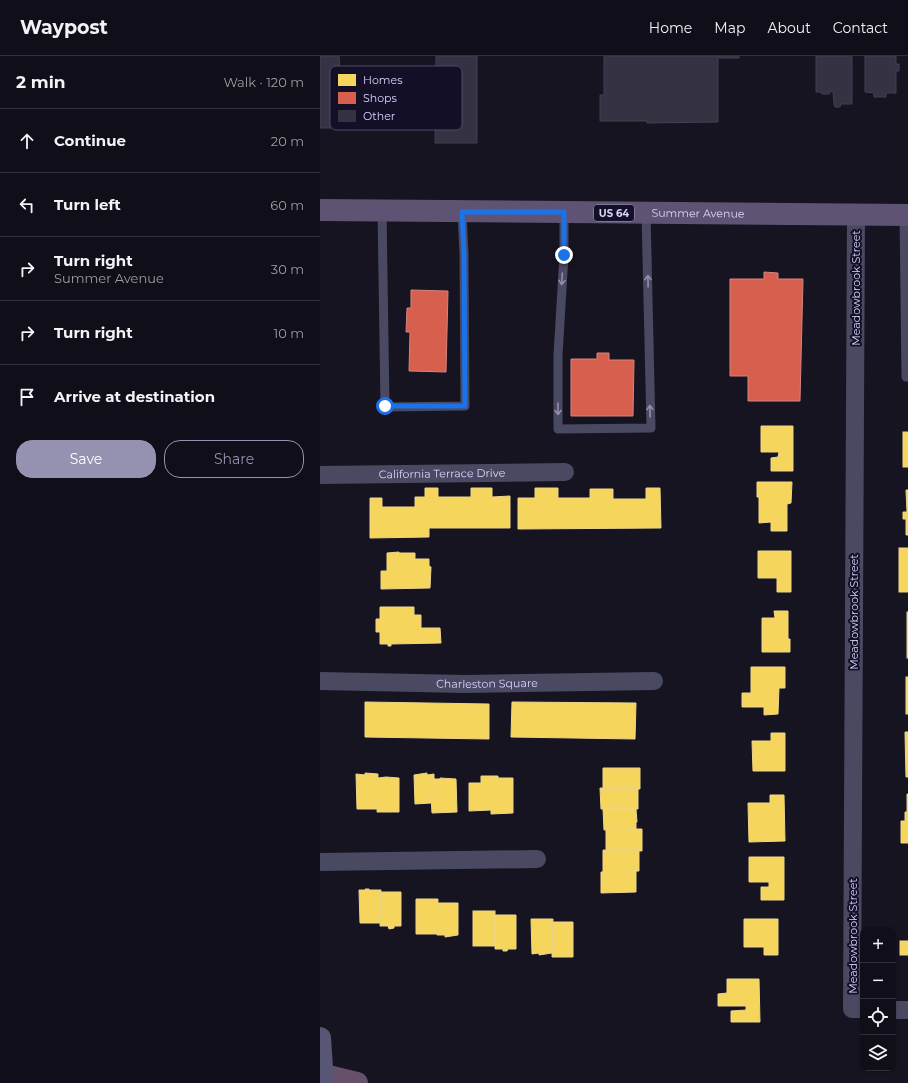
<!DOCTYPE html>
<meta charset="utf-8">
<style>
body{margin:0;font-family:Montserrat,sans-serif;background:#191822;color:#f1f3f6}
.controls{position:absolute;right:12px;bottom:12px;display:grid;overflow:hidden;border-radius:8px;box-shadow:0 1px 3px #0004}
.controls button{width:36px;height:36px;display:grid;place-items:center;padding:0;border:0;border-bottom:1px solid #302f38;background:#100f19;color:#f1f3f6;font:20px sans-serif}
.stop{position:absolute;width:12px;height:12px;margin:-9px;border:3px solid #1a73e8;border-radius:50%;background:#fff}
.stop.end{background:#1a73e8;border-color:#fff;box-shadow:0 1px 4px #0008}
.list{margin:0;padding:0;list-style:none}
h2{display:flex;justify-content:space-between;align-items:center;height:52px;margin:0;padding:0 16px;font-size:17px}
h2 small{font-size:13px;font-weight:400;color:#9c9ca2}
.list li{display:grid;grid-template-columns:26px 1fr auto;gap:12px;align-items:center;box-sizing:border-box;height:64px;padding:0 16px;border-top:1px solid #302f38}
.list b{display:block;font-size:15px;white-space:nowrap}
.list p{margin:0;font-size:13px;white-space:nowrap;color:#9c9ca2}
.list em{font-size:13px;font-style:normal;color:#9c9ca2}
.actions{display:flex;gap:8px;padding:12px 16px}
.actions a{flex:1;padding:9px 0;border:1px solid #9591b1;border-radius:16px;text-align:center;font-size:14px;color:#9591b1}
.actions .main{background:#9591b1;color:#fff}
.icon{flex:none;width:22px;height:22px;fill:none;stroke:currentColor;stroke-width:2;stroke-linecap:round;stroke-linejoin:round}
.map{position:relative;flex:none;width:588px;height:1027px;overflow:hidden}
header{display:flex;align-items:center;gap:24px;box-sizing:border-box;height:56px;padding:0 20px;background:#100f19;border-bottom:1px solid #302f38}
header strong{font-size:19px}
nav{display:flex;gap:22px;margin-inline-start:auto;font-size:14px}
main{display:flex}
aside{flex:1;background:#100f19}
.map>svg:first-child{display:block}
.homes{fill:#f6d55c;stroke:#edd58d}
.shops{fill:#d6604d;stroke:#d78382}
.building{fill:#343243;stroke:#433f54}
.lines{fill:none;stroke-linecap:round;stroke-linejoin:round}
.lane{stroke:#4a4962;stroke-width:9}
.street{stroke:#4a4962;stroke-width:18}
.primary{stroke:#5e5373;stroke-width:22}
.highway{stroke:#67516a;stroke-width:22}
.secondary-bridge{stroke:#575674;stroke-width:22}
.oneway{stroke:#928eb0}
.route{stroke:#1a73e8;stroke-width:5}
.labels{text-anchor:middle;stroke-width:4;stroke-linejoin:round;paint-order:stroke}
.shield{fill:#130f26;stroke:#9e99be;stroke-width:1}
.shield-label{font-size:10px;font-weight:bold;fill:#d9d4ff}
.street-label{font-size:11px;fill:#d9d4ff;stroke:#130f26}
.key{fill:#130f26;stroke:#4e4a67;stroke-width:1}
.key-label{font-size:11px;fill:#d9d4ff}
</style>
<header>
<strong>Waypost</strong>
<nav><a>Home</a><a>Map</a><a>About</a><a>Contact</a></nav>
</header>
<main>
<aside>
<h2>2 min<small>Walk · 120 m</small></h2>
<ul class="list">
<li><svg class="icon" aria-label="ahead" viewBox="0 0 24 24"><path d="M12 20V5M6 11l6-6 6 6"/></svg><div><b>Continue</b></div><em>20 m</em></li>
<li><svg class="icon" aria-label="left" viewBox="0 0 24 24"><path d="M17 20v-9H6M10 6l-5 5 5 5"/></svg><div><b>Turn left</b></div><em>60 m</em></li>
<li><svg class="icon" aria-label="right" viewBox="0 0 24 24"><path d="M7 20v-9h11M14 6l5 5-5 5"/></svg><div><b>Turn right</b><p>Summer Avenue</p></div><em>30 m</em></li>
<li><svg class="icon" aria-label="right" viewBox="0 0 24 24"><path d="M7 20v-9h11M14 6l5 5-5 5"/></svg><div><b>Turn right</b></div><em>10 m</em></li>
<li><svg class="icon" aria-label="arrive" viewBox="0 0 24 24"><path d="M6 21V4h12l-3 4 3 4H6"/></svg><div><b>Arrive at destination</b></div></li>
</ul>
<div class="actions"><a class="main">Save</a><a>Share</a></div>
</aside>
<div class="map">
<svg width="588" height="1027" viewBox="0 0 588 1027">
<rect width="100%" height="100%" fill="#161421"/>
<!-- homes -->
<g class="homes">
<polygon points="441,370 473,370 473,415 451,415 451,402 458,401 459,396 441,396"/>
<rect x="583" y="376" width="5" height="35"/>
<polygon points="437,426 472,426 471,447 467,448 467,475 451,475 451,466 439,467 439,441 437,441"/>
<polygon points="105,432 118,432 118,441 151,441 151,432 172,432 172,441 190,440 190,472 109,472 109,481 50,482 50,442 62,442 62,451 95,451 95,441 105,441"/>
<polygon points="215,432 238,432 238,442 270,442 270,433 293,433 293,443 326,443 326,432 340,432 341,472 198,473 198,442 215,442"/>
<polygon points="586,434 588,434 588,479 586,479 586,463 583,463 583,456 587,456"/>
<rect x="579" y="492" width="9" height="44"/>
<polygon points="438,495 471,495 471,536 457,536 457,522 438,522"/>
<polygon points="79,496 79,497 95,497 95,503 109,503 109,510 111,511 110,532 61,533 61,515 67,515 67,497"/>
<polygon points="60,551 94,551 94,559 101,559 101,572 120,572 121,587 71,588 71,590 68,590 68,588 60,588 60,576 56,576 56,563 60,563"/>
<polygon points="454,555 468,555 468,583 470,583 470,596 442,596 442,562 455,562"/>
<rect x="587" y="556" width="1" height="46"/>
<polygon points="431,611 465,611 465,632 459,632 458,658 444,659 444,651 422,651 422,637 431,637"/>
<rect x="586" y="621" width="2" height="37"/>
<polygon points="45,646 169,648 169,683 45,681"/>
<polygon points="192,646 316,647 315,683 191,681"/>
<polygon points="585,676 588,676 588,721 586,721"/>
<polygon points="451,677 465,677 465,715 433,715 432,685 451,685"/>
<polygon points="283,712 320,712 320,733 283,732"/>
<polygon points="45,717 58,718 57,753 37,753 36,718 45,719"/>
<polygon points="107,717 107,719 114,718 114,740 111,740 111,747 95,748 94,719"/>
<polygon points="161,720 178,720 178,722 193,722 193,757 171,758 171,754 149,755 149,727 161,727"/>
<polygon points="66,721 79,722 79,756 57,756 58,722"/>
<polygon points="120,722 136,723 137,756 112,757 111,740 114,740 113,723 120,723"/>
<polygon points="280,732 318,733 318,753 281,753"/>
<polygon points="587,738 588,738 588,787 581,787 581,765 585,765 585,756 587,756"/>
<polygon points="450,739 464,739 465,785 429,786 428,747 450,747"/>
<polygon points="283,753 316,753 317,766 316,766 316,773 284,774"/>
<polygon points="302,773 322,773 322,795 286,794 286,774"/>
<polygon points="283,794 319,795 319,815 283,816"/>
<polygon points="429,801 464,801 464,844 441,844 441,831 449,831 449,826 429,826"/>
<polygon points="316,815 316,836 281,837 281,816"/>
<polygon points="45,833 49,833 49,834 61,834 60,867 40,867 39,834 46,834"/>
<polygon points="61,836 81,836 81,870 74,870 74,872 69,873 68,870 60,870"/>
<polygon points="96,843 118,843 117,878 96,878"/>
<polygon points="118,847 138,847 138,879 125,881 125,879 117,879"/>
<rect x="153" y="855" width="22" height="35"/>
<polygon points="175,859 196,859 196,893 188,893 187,895 183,895 183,893 175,893"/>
<polygon points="211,863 233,863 232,897 219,899 219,897 212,898"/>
<polygon points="424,863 458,863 458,899 444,899 444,891 424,891"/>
<polygon points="233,866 253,866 253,901 232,901"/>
<rect x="580" y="885" width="8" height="14"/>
<polygon points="407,923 439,923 440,966 411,966 411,955 426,954 426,950 398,950 398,938 407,937"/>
</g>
<!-- shops -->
<g class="shops">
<polygon points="444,216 458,217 458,223 483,223 480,345 428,345 428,320 410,320 410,223 444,223"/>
<polygon points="91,234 128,235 126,316 89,315 90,276 86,276 87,252 91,252"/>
<polygon points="277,297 289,297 289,304 314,304 313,360 251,360 251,303 277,303"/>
</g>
<!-- building -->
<g class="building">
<polygon points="0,0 19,0 20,15 15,15 16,62 15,62 15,72 0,72"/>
<polygon points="116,0 157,0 157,87 115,87"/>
<polygon points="284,0 419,0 419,2 398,2 398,66 327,67 327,65 280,65 280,39 284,39"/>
<polygon points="496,0 532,0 532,48 521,48 520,51 515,51 514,48 513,35 510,36 509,38 502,38 500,36 496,36"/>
<polygon points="545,0 576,0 576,8 579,8 579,15 576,15 576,37 566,37 566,41 554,41 554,37 545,36"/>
</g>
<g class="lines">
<!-- lane -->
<g class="lane">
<polyline points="62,154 65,351 145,350 144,198 142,156"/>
<polyline points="244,156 244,199 238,299 238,373 331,372 326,157"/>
<polyline points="584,159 586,321 588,321"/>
</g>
<!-- street -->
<g class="street">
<polyline points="536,158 532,953 543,953"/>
<path id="s1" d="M0 419 245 416"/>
<path id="s2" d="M0 625 145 628 334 625"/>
<polyline points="0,806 217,803"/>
<polyline points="573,954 588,954"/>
</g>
<!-- primary -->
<path class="primary" id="s3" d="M0 154 588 159"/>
<!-- highway -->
<polyline class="highway" points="0,1018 37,1027"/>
<!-- secondary-bridge -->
<polyline class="secondary-bridge" points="0,982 3,1027"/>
</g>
<!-- one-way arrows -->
<defs><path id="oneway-shaft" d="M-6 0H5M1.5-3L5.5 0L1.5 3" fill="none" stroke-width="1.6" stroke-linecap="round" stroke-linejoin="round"/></defs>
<g class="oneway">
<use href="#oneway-shaft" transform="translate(242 223) rotate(93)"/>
<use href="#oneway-shaft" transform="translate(328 225) rotate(-91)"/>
<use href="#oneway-shaft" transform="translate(238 353) rotate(90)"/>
<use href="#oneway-shaft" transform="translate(330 355) rotate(-91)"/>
</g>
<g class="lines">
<!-- route -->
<polyline class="route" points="65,350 145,350 144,198 142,156 244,156 244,199"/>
</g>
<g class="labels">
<!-- shield labels -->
<rect class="shield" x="274" y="149" width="40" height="16" rx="3"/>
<g class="shield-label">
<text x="294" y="161">US 64</text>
</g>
<!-- street labels -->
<g class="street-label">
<text dy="4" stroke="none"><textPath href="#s3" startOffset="378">Summer Avenue</textPath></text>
<text transform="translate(536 232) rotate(-90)" y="4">Meadowbrook Street</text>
<text dy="4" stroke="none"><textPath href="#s1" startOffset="122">California Terrace Drive</textPath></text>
<text transform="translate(534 556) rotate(-90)" y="4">Meadowbrook Street</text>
<text dy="4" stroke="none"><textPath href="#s2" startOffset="167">Charleston Square</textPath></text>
<text transform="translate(533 880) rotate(-90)" y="4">Meadowbrook Street</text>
</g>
</g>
<!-- legend -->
<rect x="10" y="10" width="132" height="64" rx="6" class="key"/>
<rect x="18" y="18" width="18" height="12" fill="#f6d55c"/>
<rect x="18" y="36" width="18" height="12" fill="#d6604d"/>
<rect x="18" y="54" width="18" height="12" fill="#343243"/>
<g class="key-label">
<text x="43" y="28">Homes</text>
<text x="43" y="46">Shops</text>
<text x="43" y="64">Other</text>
</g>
</svg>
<div class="controls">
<button>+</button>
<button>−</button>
<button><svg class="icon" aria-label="locate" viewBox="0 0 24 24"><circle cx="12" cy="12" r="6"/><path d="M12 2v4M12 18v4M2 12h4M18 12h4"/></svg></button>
<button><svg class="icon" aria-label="layers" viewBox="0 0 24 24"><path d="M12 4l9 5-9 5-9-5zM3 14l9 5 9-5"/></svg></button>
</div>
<div class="stop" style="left:65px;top:350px"></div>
<div class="stop end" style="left:244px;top:199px"></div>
</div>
</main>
